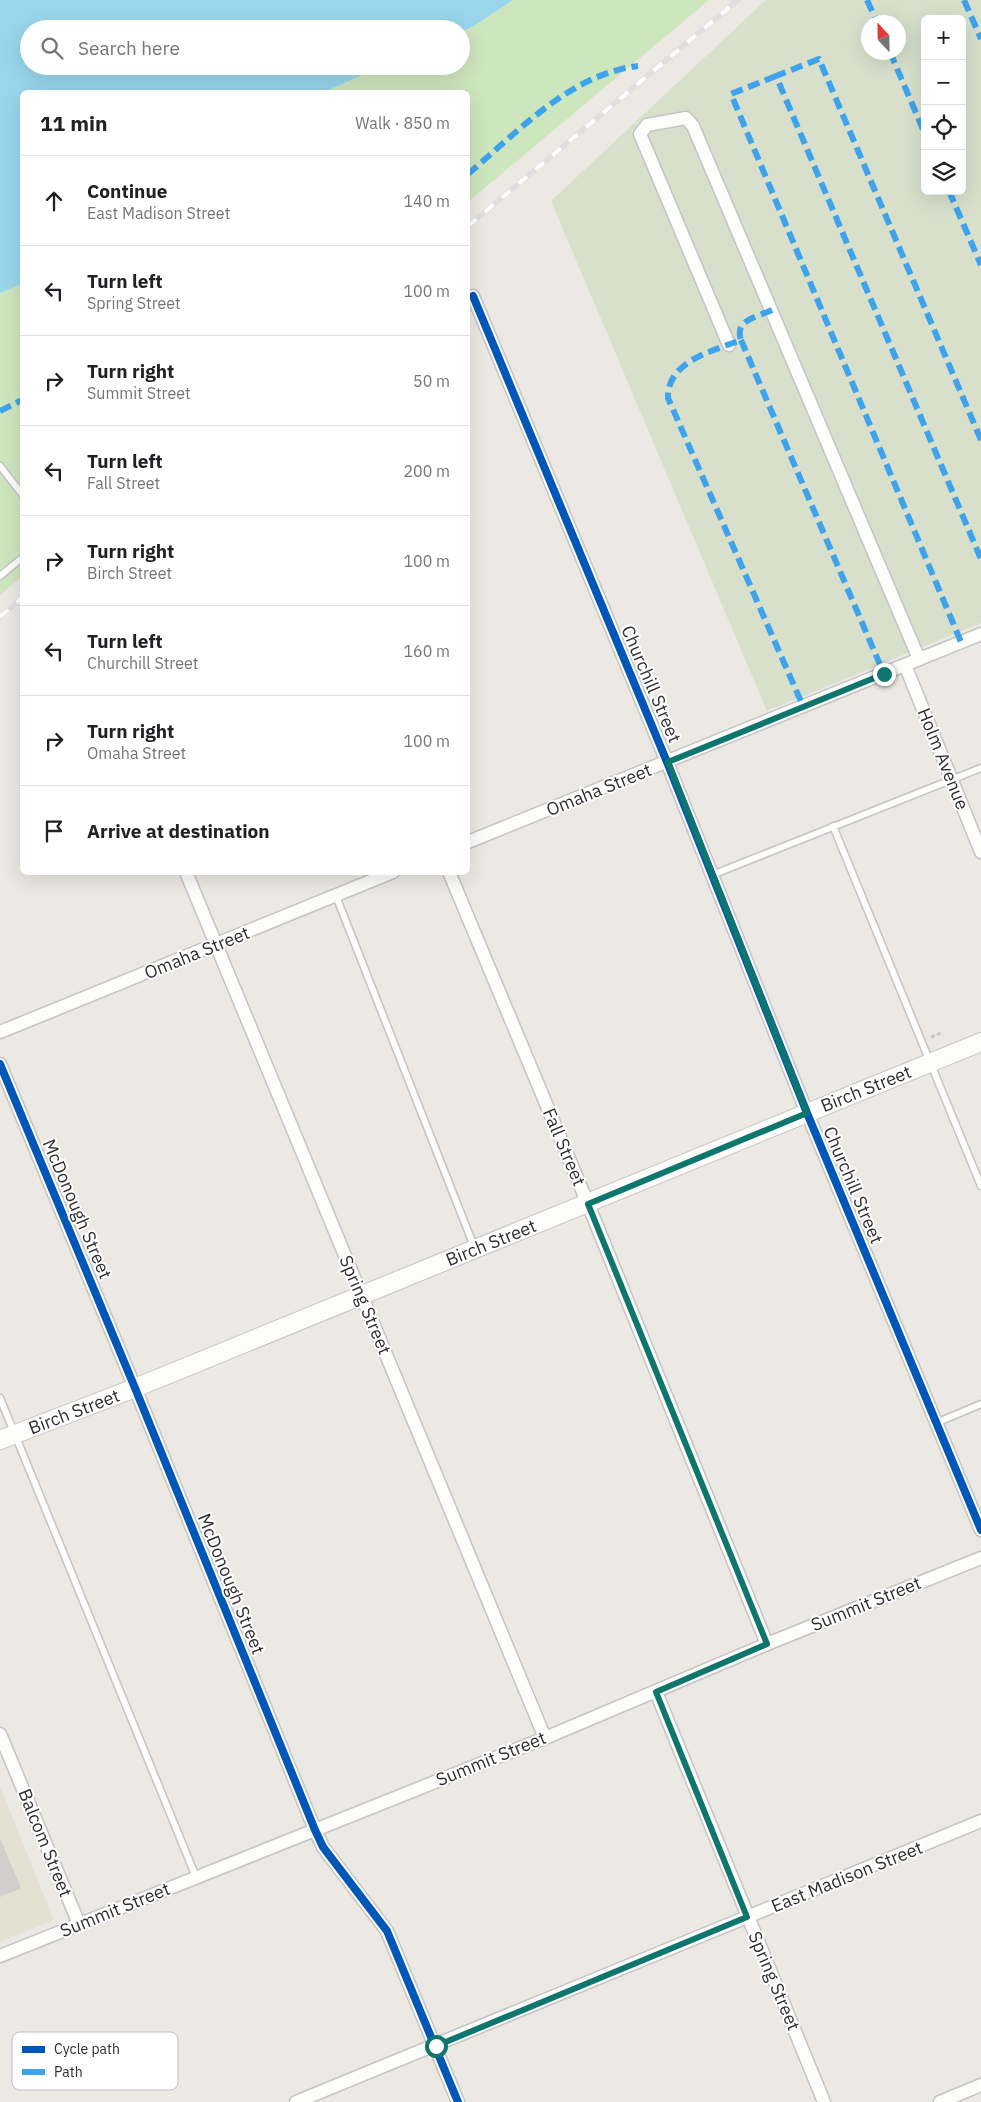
<!DOCTYPE html>
<meta charset="utf-8">
<style>
body{margin:0;font-family:"IBM Plex Sans",sans-serif;background:#f2f2f2;color:#202124}
.controls{position:absolute;right:15px;top:15px;display:grid;overflow:hidden;border-radius:8px;box-shadow:0 5px 20px #0002}
.controls button{width:45px;height:45px;display:grid;place-items:center;padding:0;border:0;border-bottom:1px solid #e0e0e0;background:#fff;color:#202124;font:25px sans-serif}
.compass{position:absolute;left:861px;top:15px;width:45px;height:45px;border-radius:50%;background:#fff;box-shadow:0 5px 20px #0002;rotate:338deg}
.stop{position:absolute;width:15px;height:15px;margin:-11px;border:4px solid #0f766e;border-radius:50%;background:#fff}
.stop.end{background:#0f766e;border-color:#fff;box-shadow:0 1px 5px #0008}
.list{margin:0;padding:0;list-style:none}
h2{display:flex;justify-content:space-between;align-items:center;height:65px;margin:0;padding:0 20px;font-size:21px}
h2 small{font-size:16px;font-weight:400;color:#757577}
.list li{display:grid;grid-template-columns:32px 1fr auto;gap:15px;align-items:center;box-sizing:border-box;height:90px;padding:0 20px;border-top:1px solid #e0e0e0}
.list b{display:block;font-size:19px;white-space:nowrap}
.list p{margin:0;font-size:16px;white-space:nowrap;color:#757577}
.list em{font-size:16px;font-style:normal;color:#757577}
.icon{flex:none;width:28px;height:28px;fill:none;stroke:currentColor;stroke-width:2;stroke-linecap:round;stroke-linejoin:round}
.map{position:relative;flex:none;width:981px;height:2102px;overflow:hidden}
.search{position:absolute;background:#fff;box-shadow:0 5px 20px #0002;left:20px;top:20px;width:450px;height:55px;display:flex;align-items:center;gap:12px;box-sizing:border-box;padding:0 18px;border-radius:28px;color:#757577;font-size:19px}
.panel{position:absolute;background:#fff;box-shadow:0 5px 20px #0002;left:20px;top:90px;width:450px;height:785px;border-radius:8px}
.map>svg:first-child{display:block}
.education{fill:#e6e0d3}
.green{fill:#cee6be}
.cemetery{fill:#d8e0cc;fill-rule:evenodd}
.water{fill:#99d6ec}
.building{fill:#d1cecb}
.lines{fill:none;stroke-linecap:round;stroke-linejoin:round}
.lane-casing{stroke:#c5c4c5;stroke-width:9}
.street-casing{stroke:#c5c4c5;stroke-width:15}
.secondary-casing{stroke:#c5c4c5;stroke-width:20}
.path{stroke:#c9c9c8;stroke-width:3;stroke-dasharray:4 2.5;stroke-linecap:butt}
.lane{stroke:#fcfcfb;stroke-width:6}
.street{stroke:#fcfcfb;stroke-width:12}
.secondary{stroke:#fcfcfb;stroke-width:18}
.rail-casing{stroke:#dfdfe1;stroke-width:5.5}
.rail{stroke:#fff;stroke-width:4;stroke-dasharray:11;stroke-linecap:butt}
.quiet{stroke:#3ea3eb;stroke-width:6;stroke-dasharray:12 6;stroke-linecap:butt}
.cycleway-casing{stroke:#fff;stroke-width:11}
.cycleway{stroke:#0057b8;stroke-width:8}
.route{stroke:#0f766e;stroke-width:6}
.labels{text-anchor:middle;stroke-width:4;stroke-linejoin:round;paint-order:stroke}
.street-label{font-size:18px;fill:#2e2e2e;stroke:#fff}
.key{fill:#fff;stroke:#c0c0c0;stroke-width:1}
.key-label{font-size:14px;fill:#2e2e2e}
</style>
<div class="map">
<svg width="981" height="2102" viewBox="0 0 981 2102">
<rect width="100%" height="100%" fill="#ece8e4"/>
<!-- education -->
<polygon class="education" points="0,1786 54,1920 0,1942"/>
<!-- green -->
<g class="green">
<polygon points="513,0 709,0 468,202 468,92 324,92 383,66 461,66 461,32 474,26"/>
<polygon points="22,284 22,576 0,595 0,293"/>
</g>
<!-- cemetery -->
<path class="cemetery" d="M766 0H981V623L767 711 551 201ZM925 19H962V191H925ZM868 22H898V52H868Z"/>
<!-- water -->
<polygon class="water" points="0,0 513,0 474,26 461,32 461,29 29,29 29,66 383,66 324,92 22,92 22,284 0,293"/>
<!-- building -->
<polygon class="building" points="0,1838 21,1888 0,1897"/>
<g class="lines">
<defs>
<g id="lane">
<polyline points="0,466 22,494"/>
<polyline points="0,576 22,558"/>
<polyline points="833,826 981,1186"/>
<polyline points="712,875 981,768"/>
<polyline points="336,896 475,1249"/>
<polyline points="0,1398 196,1877"/>
<polyline points="936,1423 981,1404"/>
</g>
<g id="street">
<polyline points="473,296 667,762 807,1113 981,1530"/>
<polyline points="729,345 640,134 647,125 686,118 693,126 919,659"/>
<polyline points="905,665 981,852"/>
<polyline points="468,842 981,634"/>
<polyline points="186,872 545,1738"/>
<polyline points="449,872 588,1204 767,1644"/>
<polyline points="0,1032 393,872"/>
<polyline points="0,1064 135,1388 315,1830 323,1847 387,1931 458,2102"/>
<polyline points="656,1692 824,2102"/>
<polyline points="0,1734 79,1924"/>
<polyline points="0,1956 545,1738 767,1644 981,1558"/>
<polyline points="296,2102 981,1821"/>
<polyline points="940,2102 981,2085"/>
</g>
<polyline id="secondary" points="0,1440 135,1388 981,1042"/>
</defs>
<!-- lane casing -->
<use href="#lane" class="lane-casing"/>
<!-- street casing -->
<use href="#street" class="street-casing"/>
<!-- secondary casing -->
<use href="#secondary" class="secondary-casing"/>
<!-- path -->
<polyline class="path" points="931,1037 941,1033"/>
<!-- lane -->
<use href="#lane" class="lane"/>
<!-- street -->
<use href="#street" class="street"/>
<!-- secondary -->
<use href="#secondary" class="secondary"/>
<defs>
<g id="rail">
<polyline points="468,226 738,0"/>
<polyline points="0,617 22,598"/>
</g>
</defs>
<!-- rail casing -->
<use href="#rail" class="rail-casing"/>
<!-- rail -->
<use href="#rail" class="rail"/>
<!-- quiet -->
<g class="quiet">
<polyline points="867,0 877,22"/>
<polyline points="964,0 981,39"/>
<polyline points="890,52 925,134"/>
<polyline points="776,76 731,94 961,642"/>
<path d="M468 174C518 132 570 74 638 66"/>
<polyline points="949,191 981,265"/>
<path d="M772 310C757 317 734 320 741 340 713 351 667 361 668 398L803 706"/>
<polyline points="741,340 884,674"/>
<polyline points="0,411 22,400"/>
<polyline points="981,440 819,59 776,76 981,559"/>
</g>
<defs>
<g id="cycleway">
<polyline points="473,296 667,762 807,1113 981,1530"/>
<polyline points="0,1064 135,1388 315,1830 323,1847 387,1931 458,2102"/>
</g>
</defs>
<!-- cycleway casing -->
<use href="#cycleway" class="cycleway-casing"/>
<!-- cycleway -->
<use href="#cycleway" class="cycleway"/>
</g>
<g class="lines">
<!-- route -->
<polyline class="route" points="436,2046 747,1917 656,1692 767,1644 588,1204 807,1113 668,762 884,674"/>
</g>
<g class="labels">
<!-- street labels -->
<g class="street-label">
<text transform="translate(651 684) rotate(67)" y="6">Churchill Street</text>
<text transform="translate(943 759) rotate(68)" y="6">Holm Avenue</text>
<text transform="translate(599 790) rotate(-22)" y="6">Omaha Street</text>
<text transform="translate(197 953) rotate(-22)" y="6">Omaha Street</text>
<text transform="translate(866 1089) rotate(-22)" y="6">Birch Street</text>
<text transform="translate(564 1147) rotate(67)" y="6">Fall Street</text>
<text transform="translate(853 1185) rotate(67)" y="6">Churchill Street</text>
<text transform="translate(77 1209) rotate(67)" y="6">McDonough Street</text>
<text transform="translate(491 1243) rotate(-22)" y="6">Birch Street</text>
<text transform="translate(365 1305) rotate(67)" y="6">Spring Street</text>
<text transform="translate(74 1412) rotate(-21)" y="6">Birch Street</text>
<text transform="translate(231 1584) rotate(68)" y="6">McDonough Street</text>
<text transform="translate(866 1604) rotate(-22)" y="6">Summit Street</text>
<text transform="translate(491 1759) rotate(-22)" y="6">Summit Street</text>
<text transform="translate(45 1843) rotate(68)" y="6">Balcom Street</text>
<text transform="translate(847 1877) rotate(-22)" y="6">East Madison Street</text>
<text transform="translate(115 1910) rotate(-22)" y="6">Summit Street</text>
<text transform="translate(774 1981) rotate(67)" y="6">Spring Street</text>
</g>
</g>
<!-- legend -->
<rect x="12" y="2032" width="166" height="58" rx="8" class="key"/>
<rect x="22" y="2046" width="23" height="7" fill="#0057b8"/>
<rect x="22" y="2069" width="23" height="6" fill="#3ea3eb"/>
<g class="key-label">
<text x="54" y="2054">Cycle path</text>
<text x="54" y="2077">Path</text>
</g>
</svg>
<div class="controls">
<button>+</button>
<button>−</button>
<button><svg class="icon" aria-label="locate" viewBox="0 0 24 24"><circle cx="12" cy="12" r="6"/><path d="M12 2v4M12 18v4M2 12h4M18 12h4"/></svg></button>
<button><svg class="icon" aria-label="layers" viewBox="0 0 24 24"><path d="M12 4l9 5-9 5-9-5zM3 14l9 5 9-5"/></svg></button>
</div>
<svg class="compass" viewBox="-18 -18 36 36"><path d="M0-13l5 13h-10z" fill="#e53935"/><path d="M0 13l5-13h-10z" fill="#757577"/></svg>
<div class="stop" style="left:436px;top:2046px"></div>
<div class="stop end" style="left:884px;top:674px"></div>
<div class="search"><svg class="icon" aria-label="search" viewBox="0 0 24 24"><circle cx="10" cy="10" r="6"/><path d="M15 15l6 6"/></svg>Search here</div>
<section class="panel">
<h2>11 min<small>Walk · 850 m</small></h2>
<ul class="list">
<li><svg class="icon" aria-label="ahead" viewBox="0 0 24 24"><path d="M12 20V5M6 11l6-6 6 6"/></svg><div><b>Continue</b><p>East Madison Street</p></div><em>140 m</em></li>
<li><svg class="icon" aria-label="left" viewBox="0 0 24 24"><path d="M17 20v-9H6M10 6l-5 5 5 5"/></svg><div><b>Turn left</b><p>Spring Street</p></div><em>100 m</em></li>
<li><svg class="icon" aria-label="right" viewBox="0 0 24 24"><path d="M7 20v-9h11M14 6l5 5-5 5"/></svg><div><b>Turn right</b><p>Summit Street</p></div><em>50 m</em></li>
<li><svg class="icon" aria-label="left" viewBox="0 0 24 24"><path d="M17 20v-9H6M10 6l-5 5 5 5"/></svg><div><b>Turn left</b><p>Fall Street</p></div><em>200 m</em></li>
<li><svg class="icon" aria-label="right" viewBox="0 0 24 24"><path d="M7 20v-9h11M14 6l5 5-5 5"/></svg><div><b>Turn right</b><p>Birch Street</p></div><em>100 m</em></li>
<li><svg class="icon" aria-label="left" viewBox="0 0 24 24"><path d="M17 20v-9H6M10 6l-5 5 5 5"/></svg><div><b>Turn left</b><p>Churchill Street</p></div><em>160 m</em></li>
<li><svg class="icon" aria-label="right" viewBox="0 0 24 24"><path d="M7 20v-9h11M14 6l5 5-5 5"/></svg><div><b>Turn right</b><p>Omaha Street</p></div><em>100 m</em></li>
<li><svg class="icon" aria-label="arrive" viewBox="0 0 24 24"><path d="M6 21V4h12l-3 4 3 4H6"/></svg><div><b>Arrive at destination</b></div></li>
</ul>
</section>
</div>
